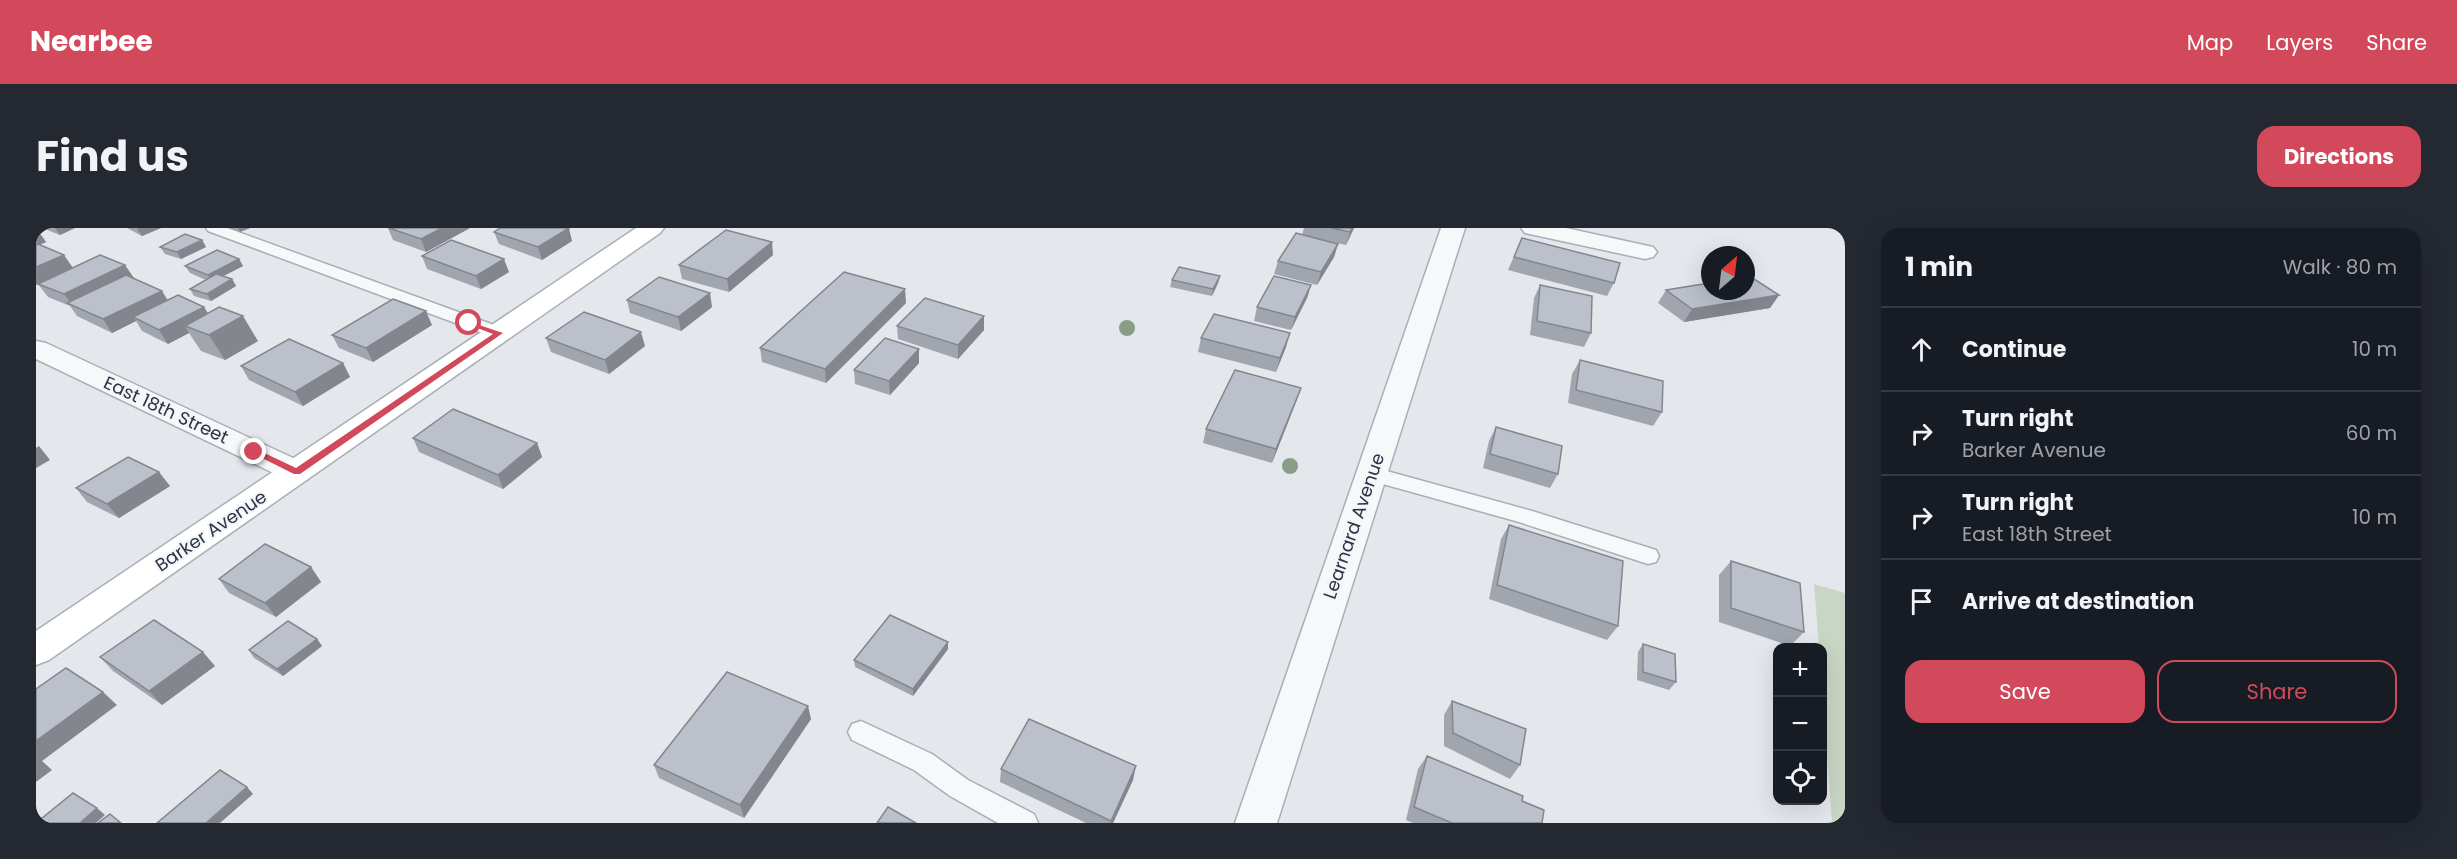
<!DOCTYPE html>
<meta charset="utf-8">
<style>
body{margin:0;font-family:Poppins,sans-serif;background:#242831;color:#f1f3f6}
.controls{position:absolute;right:18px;bottom:18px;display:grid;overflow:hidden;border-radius:12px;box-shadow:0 6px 24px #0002}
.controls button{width:54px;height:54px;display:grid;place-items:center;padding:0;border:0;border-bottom:2px solid #363941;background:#171b24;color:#f1f3f6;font:30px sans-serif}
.compass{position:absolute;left:1665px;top:18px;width:54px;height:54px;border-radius:50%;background:#171b24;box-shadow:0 6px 24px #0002;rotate:28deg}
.stop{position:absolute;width:18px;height:18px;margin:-14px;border:4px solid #d1495b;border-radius:50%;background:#fff}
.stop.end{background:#d1495b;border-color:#fff;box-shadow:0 2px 6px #0008}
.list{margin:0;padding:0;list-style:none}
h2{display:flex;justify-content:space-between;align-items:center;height:78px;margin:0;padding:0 24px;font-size:26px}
h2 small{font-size:20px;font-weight:400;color:#9ea1a6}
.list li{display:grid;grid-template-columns:39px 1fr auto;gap:18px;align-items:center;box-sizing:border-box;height:84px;padding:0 24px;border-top:2px solid #363941}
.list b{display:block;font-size:22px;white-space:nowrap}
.list p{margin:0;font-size:20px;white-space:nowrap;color:#9ea1a6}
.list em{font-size:20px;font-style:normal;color:#9ea1a6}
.actions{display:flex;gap:12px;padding:18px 24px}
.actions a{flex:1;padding:14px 0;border:2px solid #d1495b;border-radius:18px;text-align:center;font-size:21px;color:#d1495b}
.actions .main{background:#d1495b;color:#fff}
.icon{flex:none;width:33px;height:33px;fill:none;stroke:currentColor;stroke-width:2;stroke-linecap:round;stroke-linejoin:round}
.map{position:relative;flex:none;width:1809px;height:595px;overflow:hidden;border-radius:18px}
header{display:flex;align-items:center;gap:36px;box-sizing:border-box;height:84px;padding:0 30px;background:#d1495b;color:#fff}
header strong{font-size:28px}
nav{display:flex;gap:33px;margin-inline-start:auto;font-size:21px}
.intro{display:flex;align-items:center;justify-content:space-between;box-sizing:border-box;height:144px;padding:0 36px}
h1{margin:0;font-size:42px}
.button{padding:15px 27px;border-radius:18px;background:#d1495b;color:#fff;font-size:21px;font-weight:700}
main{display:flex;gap:36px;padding:0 36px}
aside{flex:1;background:#171b24;border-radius:18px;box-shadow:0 6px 24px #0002}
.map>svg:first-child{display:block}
.green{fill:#c9d6c5}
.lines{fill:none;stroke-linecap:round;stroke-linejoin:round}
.lane-casing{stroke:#a9aeb7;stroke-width:3}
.street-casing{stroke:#a9aeb7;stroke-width:3}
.secondary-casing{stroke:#a9aeb7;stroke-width:3}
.lane{fill:#f7f8fa;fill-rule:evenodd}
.street{fill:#f7f8fa;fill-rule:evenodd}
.secondary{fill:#fff;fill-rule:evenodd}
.tree{fill:#899d89}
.wall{fill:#a1a5ae}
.shaded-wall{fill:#83868d}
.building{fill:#bbc0ca;stroke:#83868d;stroke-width:1.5}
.route{fill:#d1495b}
.labels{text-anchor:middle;stroke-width:4.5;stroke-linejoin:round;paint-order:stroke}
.street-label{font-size:18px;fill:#2b3445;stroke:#f4f6f9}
</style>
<header>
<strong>Nearbee</strong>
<nav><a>Map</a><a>Layers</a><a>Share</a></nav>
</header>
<div class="intro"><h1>Find us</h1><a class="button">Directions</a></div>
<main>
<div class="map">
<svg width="1809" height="595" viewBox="0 0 1809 595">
<rect width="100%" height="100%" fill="#e4e7ec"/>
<!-- green -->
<polygon class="green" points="1778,356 1809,365 1809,595 1796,595 1787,468 1786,419 1783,419"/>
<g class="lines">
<defs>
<g id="lane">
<polygon points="170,0 191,0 469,101 471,105 469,109 457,109 172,3"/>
<polygon points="1336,239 1496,283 1620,322 1623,328 1620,334 1612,336 1483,294 1329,251 1326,246 1329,241"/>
<polygon points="825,493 896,526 932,552 998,586 1002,595 962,595 914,568 878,542 816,512 812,504 816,496"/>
</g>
<g id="street">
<polygon points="1405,0 1429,0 1241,595 1199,595"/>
<polygon points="1485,0 1530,0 1617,19 1621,24 1617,29 1609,31 1489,5"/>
<polygon points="0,113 10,115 272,237 277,244 272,251 261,254 250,251 0,131"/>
</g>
<polygon id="secondary" points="600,0 628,0 624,5 13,432 0,437 0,403"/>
</defs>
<!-- lane casing -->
<use href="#lane" class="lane-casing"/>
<!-- street casing -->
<use href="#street" class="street-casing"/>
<!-- secondary casing -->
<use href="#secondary" class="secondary-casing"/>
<!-- lane -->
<use href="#lane" class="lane"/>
<!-- street -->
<use href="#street" class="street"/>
<!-- secondary -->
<use href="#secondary" class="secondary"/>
</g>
<!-- trees -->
<g class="tree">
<circle cx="1091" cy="100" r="8"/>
<circle cx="1254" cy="238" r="8"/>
</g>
<!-- wall -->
<g class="wall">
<polygon points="6,0 39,0 24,7"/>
<polygon points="91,0 125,0 106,8"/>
<polygon points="193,0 214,0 204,4"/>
<polygon points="352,0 434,0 390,24 357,12"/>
<polygon points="1268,0 1318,0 1310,17 1273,9 1302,16 1298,29 1281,57 1238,46 1242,33 1266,7"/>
<polygon points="0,1 10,14 4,17 36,40 98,50 132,72 172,85 222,113 189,132 165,123 153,105 132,116 106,103 100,93 76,105 41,88 34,78 12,69 2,56 0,57"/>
<polygon points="458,4 536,13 506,32 463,16"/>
<polygon points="1486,10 1578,55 1571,68 1472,42"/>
<polygon points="166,12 170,19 145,31 129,26 124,19"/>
<polygon points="737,27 693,64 646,51 643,37"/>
<polygon points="386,28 473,44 445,61 391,41"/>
<polygon points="203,31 207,38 187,48 196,51 200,58 175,73 158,68 154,61 170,52 154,45 149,38"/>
<polygon points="1184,48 1182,55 1176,68 1134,59 1136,52"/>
<polygon points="1275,57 1271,70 1255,102 1218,93 1221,79"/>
<polygon points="1504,57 1555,105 1548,119 1494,107 1498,70"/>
<polygon points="1630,62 1743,67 1734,80 1648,94 1622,75"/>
<polygon points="591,72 676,79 645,103 594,85"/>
<polygon points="870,75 790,155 726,134 724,120"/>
<polygon points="396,97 337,134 303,120 296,107"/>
<polygon points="861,98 948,102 922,131 862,111"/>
<polygon points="510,110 609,118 573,146 515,124"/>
<polygon points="1165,110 1250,119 1240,144 1162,124"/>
<polygon points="1544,132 1626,184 1617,198 1532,175 1536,146"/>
<polygon points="307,135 314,149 267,178 213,152 205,138"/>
<polygon points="883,135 854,167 819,156 818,142"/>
<polygon points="1265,160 1260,174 1236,235 1167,215 1170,201"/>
<polygon points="1460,199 1522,246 1514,260 1447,240 1453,213"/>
<polygon points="377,210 501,215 506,229 467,261 383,224"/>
<polygon points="134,258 83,290 51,274 40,260"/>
<polygon points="1473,297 1582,398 1571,412 1453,371 1465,311"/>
<polygon points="1695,333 1768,404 1754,418 1683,394 1683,347"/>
<polygon points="275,339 285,354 240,389 193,365 183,351"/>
<polygon points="281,411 286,418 247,448 218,430 213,422"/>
<polygon points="912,414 912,421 877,468 819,439 818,432"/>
<polygon points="1607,416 1640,454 1633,462 1601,452 1602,424"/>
<polygon points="64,429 179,438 126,477 77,443"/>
<polygon points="1416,473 1484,537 1474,551 1408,518 1408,487"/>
<polygon points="775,491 708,590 623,550 618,537"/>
<polygon points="1391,528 1486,573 1506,595 1377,595 1370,592 1382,541"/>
<polygon points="965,541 1097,552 1077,595 1050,595 964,554"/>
</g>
<!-- shaded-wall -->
<g class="shaded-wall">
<polygon points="19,0 39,0 24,7"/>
<polygon points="104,0 125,0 106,8 101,1"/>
<polygon points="202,0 214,0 204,4"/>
<polygon points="406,0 434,0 390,24 385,11"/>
<polygon points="533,0 536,13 506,32 502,19"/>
<polygon points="1316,0 1318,0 1310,17 1314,4"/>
<polygon points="1,1 10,14 0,18 0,2"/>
<polygon points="166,12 170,19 145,31 141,24"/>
<polygon points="736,14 737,27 693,64 691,51"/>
<polygon points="1302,16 1298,29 1281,57 1285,44"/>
<polygon points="28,27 37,40 0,57 0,39"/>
<polygon points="203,31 207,38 176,54 172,47"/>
<polygon points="468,31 473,44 445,61 440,48"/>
<polygon points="89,37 98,50 36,76 28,66"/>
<polygon points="1184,48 1182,55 1176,68 1177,61"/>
<polygon points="196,51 200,58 175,73 171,66"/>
<polygon points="1275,57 1271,70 1255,102 1259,89"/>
<polygon points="869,61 870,75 790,155 789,141"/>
<polygon points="126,63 134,76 97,89 100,93 76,105 67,91"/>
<polygon points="674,65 676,79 645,103 642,89"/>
<polygon points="1743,67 1734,80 1648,94 1656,81"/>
<polygon points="168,79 177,93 149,98 153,105 132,116 123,102"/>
<polygon points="390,83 396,97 337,134 330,120"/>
<polygon points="207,88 222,113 189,132 173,107"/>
<polygon points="948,88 948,102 922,131 922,117"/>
<polygon points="605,104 609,118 573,146 569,132"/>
<polygon points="1254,105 1250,119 1240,144 1244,130"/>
<polygon points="883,121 883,135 854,167 853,153"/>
<polygon points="307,135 314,149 267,178 259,164"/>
<polygon points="1265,160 1260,174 1236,235 1240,221"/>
<polygon points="501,215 506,229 467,261 462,247"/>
<polygon points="3,218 14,232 0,240 0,220"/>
<polygon points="123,244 134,258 83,290 71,276"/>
<polygon points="275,339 285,354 240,389 229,375"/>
<polygon points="281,411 286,418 247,448 241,441"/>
<polygon points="912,414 912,421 877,468 877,461"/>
<polygon points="167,424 179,438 126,477 113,463"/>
<polygon points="67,464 81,477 6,533 16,542 0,554 0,513"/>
<polygon points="772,478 775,491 708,590 704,577"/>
<polygon points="1100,538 1097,552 1077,595 1074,595"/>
<polygon points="211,559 217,566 184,595 170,595"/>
<polygon points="61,580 69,587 60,595 44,595"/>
</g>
<!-- building -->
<g class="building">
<polygon points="353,0 406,0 385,11"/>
<polygon points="464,0 533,0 502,19 458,4"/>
<polygon points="1295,0 1316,0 1314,4"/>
<polygon points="690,2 736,14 691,51 643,37"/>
<polygon points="1260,5 1302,16 1285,44 1242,33"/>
<polygon points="149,6 166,12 141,24 124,19"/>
<polygon points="1486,10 1584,35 1578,55 1478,29"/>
<polygon points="415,12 468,31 440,48 386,28"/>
<polygon points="2,16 28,27 0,39 0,17"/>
<polygon points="181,22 203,31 172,47 149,38"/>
<polygon points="64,27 89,37 28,66 2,56"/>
<polygon points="1143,39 1184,48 1177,61 1136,52"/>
<polygon points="808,44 869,61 789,141 724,120"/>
<polygon points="180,46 196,51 171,66 154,61"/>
<polygon points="90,47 126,63 67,91 31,75"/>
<polygon points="1238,48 1275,57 1259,89 1221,79"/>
<polygon points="623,49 674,65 642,89 591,72"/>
<polygon points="1710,49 1715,49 1743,67 1656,81 1630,62 1674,55 1674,63 1710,63"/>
<polygon points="1504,57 1556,68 1555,105 1501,93"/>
<polygon points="142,67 168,79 123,102 97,89"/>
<polygon points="889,70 948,88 922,117 861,98"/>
<polygon points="357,71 390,83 330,120 296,107"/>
<polygon points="183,79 207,88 173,107 149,98"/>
<polygon points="548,84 605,104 569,132 510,110"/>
<polygon points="1178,86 1254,105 1244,130 1165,110"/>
<polygon points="849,110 883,121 853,153 818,142"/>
<polygon points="253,111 307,135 259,164 205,138"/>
<polygon points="1544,132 1627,153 1626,184 1540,162"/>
<polygon points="1199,142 1265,160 1240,221 1170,201"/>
<polygon points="417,181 501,215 462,247 377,210"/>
<polygon points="1460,199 1526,218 1522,246 1454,226"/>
<polygon points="92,229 123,244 71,276 40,260"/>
<polygon points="1473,297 1587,333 1582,398 1461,357"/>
<polygon points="229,316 275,339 229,375 183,351"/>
<polygon points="1695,333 1764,355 1768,404 1695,380"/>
<polygon points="854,387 912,414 877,461 818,432"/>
<polygon points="118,392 167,424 113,463 64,429"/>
<polygon points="252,393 281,411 241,441 213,422"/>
<polygon points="1607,416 1639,426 1640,454 1607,444"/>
<polygon points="30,440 67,464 0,513 0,461"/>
<polygon points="691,444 772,478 704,577 618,537"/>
<polygon points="1416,473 1490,501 1484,537 1417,505"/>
<polygon points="993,491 1100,538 1075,593 965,541"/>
<polygon points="1391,528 1487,568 1486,573 1508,582 1506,595 1416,595 1378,579"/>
<polygon points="184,542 211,559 170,595 121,595"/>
<polygon points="37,565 61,580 44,595 0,595"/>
<polygon points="852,579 880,595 841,595"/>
<polygon points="74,586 85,595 62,595"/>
</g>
<!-- route -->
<polygon class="route" points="431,93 467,105 264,246 258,246 214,224 222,222 260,240 457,106 431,96"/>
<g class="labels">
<!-- street labels -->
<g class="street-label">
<text transform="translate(130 182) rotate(25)" y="6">East 18th Street</text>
<text transform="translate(1318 298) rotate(-71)" y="6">Learnard Avenue</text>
<text transform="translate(175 303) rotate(-34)" y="6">Barker Avenue</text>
</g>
</g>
</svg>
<div class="controls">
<button>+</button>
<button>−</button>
<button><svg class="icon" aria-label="locate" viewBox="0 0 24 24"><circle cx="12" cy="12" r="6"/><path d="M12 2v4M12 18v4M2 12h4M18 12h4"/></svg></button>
</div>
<svg class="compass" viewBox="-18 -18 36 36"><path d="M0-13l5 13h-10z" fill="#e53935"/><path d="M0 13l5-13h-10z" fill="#9ea1a6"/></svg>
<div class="stop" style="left:433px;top:95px"></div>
<div class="stop end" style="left:218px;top:224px"></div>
</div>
<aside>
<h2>1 min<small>Walk · 80 m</small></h2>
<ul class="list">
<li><svg class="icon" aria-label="ahead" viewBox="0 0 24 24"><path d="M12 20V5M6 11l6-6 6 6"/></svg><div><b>Continue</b></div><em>10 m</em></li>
<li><svg class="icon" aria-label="right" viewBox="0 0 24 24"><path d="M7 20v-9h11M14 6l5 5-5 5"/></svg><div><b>Turn right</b><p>Barker Avenue</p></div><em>60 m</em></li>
<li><svg class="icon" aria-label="right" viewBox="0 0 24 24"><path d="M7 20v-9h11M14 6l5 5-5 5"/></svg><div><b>Turn right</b><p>East 18th Street</p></div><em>10 m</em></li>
<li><svg class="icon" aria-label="arrive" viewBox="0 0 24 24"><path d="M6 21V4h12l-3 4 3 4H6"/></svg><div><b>Arrive at destination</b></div></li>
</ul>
<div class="actions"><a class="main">Save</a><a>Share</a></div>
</aside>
</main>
